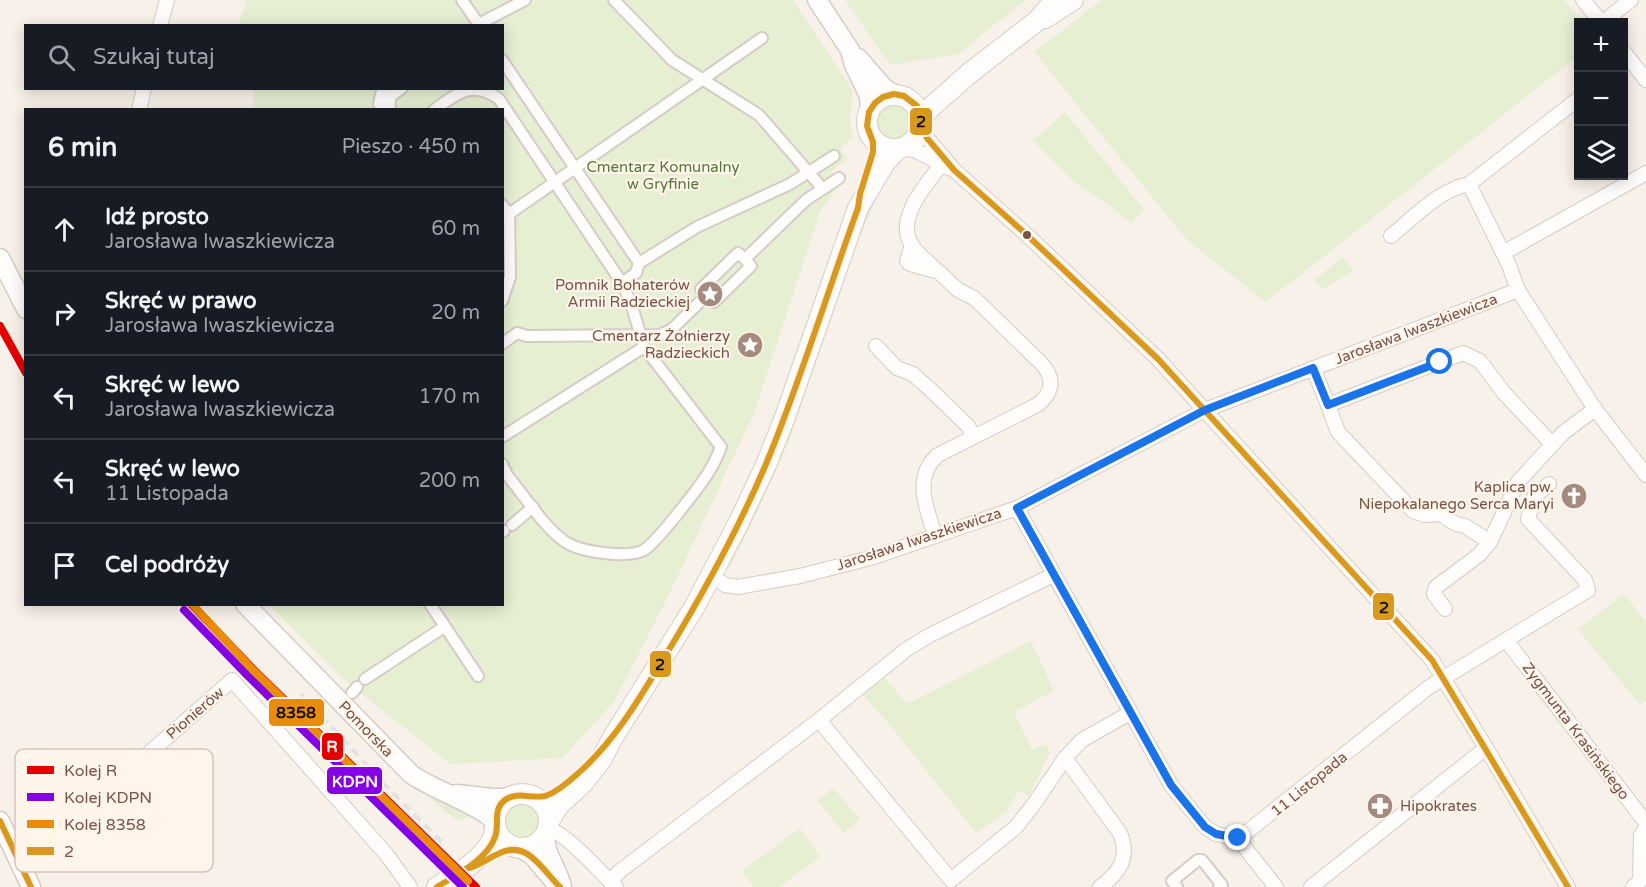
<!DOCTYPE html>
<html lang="pl">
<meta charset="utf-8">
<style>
body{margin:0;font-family:"Varela Round",sans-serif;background:#20242c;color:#f1f3f6}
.controls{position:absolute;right:18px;top:18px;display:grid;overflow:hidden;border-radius:0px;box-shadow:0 3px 15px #0003}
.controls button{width:54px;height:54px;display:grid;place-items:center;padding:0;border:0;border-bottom:2px solid #363941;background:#171b24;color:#f1f3f6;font:30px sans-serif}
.stop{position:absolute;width:18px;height:18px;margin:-14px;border:4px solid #1a73e8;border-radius:50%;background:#fff}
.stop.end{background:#1a73e8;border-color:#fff;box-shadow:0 2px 6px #0008}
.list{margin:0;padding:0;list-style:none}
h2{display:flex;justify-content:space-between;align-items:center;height:78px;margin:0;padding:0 24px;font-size:26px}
h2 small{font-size:20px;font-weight:400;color:#9ea1a6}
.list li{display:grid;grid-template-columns:39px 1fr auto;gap:18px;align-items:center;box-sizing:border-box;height:84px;padding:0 24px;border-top:2px solid #363941}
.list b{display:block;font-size:22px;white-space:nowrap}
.list p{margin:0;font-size:20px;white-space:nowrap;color:#9ea1a6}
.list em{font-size:20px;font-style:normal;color:#9ea1a6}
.icon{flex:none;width:33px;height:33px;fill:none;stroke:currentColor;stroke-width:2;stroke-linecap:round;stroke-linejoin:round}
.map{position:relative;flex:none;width:1646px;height:887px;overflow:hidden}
.search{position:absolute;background:#171b24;box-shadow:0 3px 15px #0003;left:24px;top:24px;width:480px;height:66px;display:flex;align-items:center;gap:15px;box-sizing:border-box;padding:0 21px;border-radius:0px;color:#9ea1a6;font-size:22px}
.panel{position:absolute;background:#171b24;box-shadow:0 3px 15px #0003;left:24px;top:108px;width:480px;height:498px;border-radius:0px}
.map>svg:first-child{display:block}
.green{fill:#e6efd2}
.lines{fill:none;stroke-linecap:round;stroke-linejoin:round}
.pedestrian-casing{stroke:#d6ccc6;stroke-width:14}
.minor-casing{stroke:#d6ccc6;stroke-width:16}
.tertiary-casing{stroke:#d6ccc6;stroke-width:21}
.secondary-casing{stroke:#d7ccc6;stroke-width:22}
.pedestrian{stroke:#fefdfc;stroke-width:10}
.minor{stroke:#fefdfc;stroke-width:14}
.tertiary{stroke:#fefdfc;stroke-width:18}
.secondary{stroke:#fefdfc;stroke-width:20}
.rail{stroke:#e4e1e5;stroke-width:4;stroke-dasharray:9 6;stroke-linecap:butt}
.bus-1-casing{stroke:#fff5eb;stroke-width:10}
.bus-1{stroke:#d8991e;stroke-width:6}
.rail-1-casing{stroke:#fff5eb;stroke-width:12}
.rail-2-casing{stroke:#fff5eb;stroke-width:12}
.rail-3-casing{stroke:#fff5eb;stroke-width:12}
.rail-1{stroke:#e50000;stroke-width:8}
.rail-2{stroke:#8500e5;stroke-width:8}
.rail-3{stroke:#eb8b0a;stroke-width:8}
.route{stroke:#1a73e8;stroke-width:8}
.bus-dot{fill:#795346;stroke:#fff5eb;stroke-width:2}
.labels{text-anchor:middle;stroke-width:4.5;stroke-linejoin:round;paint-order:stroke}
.park-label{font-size:15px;fill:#537a3b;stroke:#fff5eb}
.poi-label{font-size:15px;fill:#795346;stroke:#fff5eb;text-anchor:end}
.street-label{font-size:15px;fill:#795346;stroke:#fff5eb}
.key{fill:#fff5eb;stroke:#d7c4ba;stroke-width:1.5}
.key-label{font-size:16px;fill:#795346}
.line-badge{stroke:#fff5eb;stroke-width:2}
.badge-label{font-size:16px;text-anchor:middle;font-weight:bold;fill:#fff}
.pale-badge-label{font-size:16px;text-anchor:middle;font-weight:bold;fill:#111}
</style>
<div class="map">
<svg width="1646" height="887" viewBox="0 0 1646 887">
<rect width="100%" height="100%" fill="#f8f1e9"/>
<!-- green -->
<g class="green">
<polygon points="247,0 793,0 853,91 850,120 853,137 840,149 848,158 832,171 842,182 820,212 754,413 664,605 613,703 562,758 450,764 349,684 269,605 502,604 502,110 252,109 254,89 502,88 502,26 238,26"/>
<polygon points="845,0 1026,0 958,54 890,65"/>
<polygon points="1102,0 1564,0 1582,22 1578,22 1578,56 1266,302 1187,240 1034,52"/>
<circle cx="894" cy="122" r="17"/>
<polygon points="1065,112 1144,210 1131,224 1115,209 1076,184 1033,141"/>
<polygon points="886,177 857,243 789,441 754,519 728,571 727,566 858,228"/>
<polygon points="1343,257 1354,271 1322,289 1314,280"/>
<polygon points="1624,594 1646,622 1646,700 1640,705 1578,629"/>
<polygon points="1031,641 1054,691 1014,712 1032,750 1046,744 1050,752 1029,796 1019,790 1006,812 976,833 894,730 860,692 881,674 907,704"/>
<polygon points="413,785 471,810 469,816 462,820 455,819"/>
<polygon points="833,788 860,819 844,833 817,801"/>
<circle cx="522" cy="821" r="18"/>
<polygon points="800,828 820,857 779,887 753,887 742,871"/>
</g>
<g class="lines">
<defs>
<g id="pedestrian">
<polyline points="462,0 480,26"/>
<polyline points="614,0 672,60 759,115 823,189"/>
<polyline points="479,24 525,0"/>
<polyline points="502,60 639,263"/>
<polyline points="391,96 402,88"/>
<polyline points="389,106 379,104 381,94 391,96 389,106 391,110"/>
<path d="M434 110C458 93 472 80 499 99L622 283 631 303 644 347 721 447C718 454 715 462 711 468 703 483 656 543 644 550 628 559 579 552 564 541 544 527 523 494 507 475L502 464"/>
<polyline points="502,205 509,214 762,38"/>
<polyline points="745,259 751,266 714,302 701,289 738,253 745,259 806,200 839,178"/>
<polyline points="622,283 636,273 639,263 697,227 790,184 834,156"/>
<polyline points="502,301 510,277 509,214"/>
<polyline points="502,344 517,333 527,336 659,335 671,330 707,295"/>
<polyline points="502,437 644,347"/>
<polyline points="512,525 533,507"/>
<polyline points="502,532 504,531"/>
<polyline points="430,604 478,676"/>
<polyline points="365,679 444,627"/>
<polyline points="352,693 357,687"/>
<polyline points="1177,887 1172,881 1198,860 1202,860 1222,885 1219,887"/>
</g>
<g id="minor">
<polyline points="1583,0 1601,22"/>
<polyline points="1603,22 1631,0"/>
<polyline points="160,26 167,0"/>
<polyline points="1624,52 1646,80"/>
<polyline points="1578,99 1469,184 1509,265 1518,290 1595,409 1646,475"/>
<polyline points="139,110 144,88"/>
<polyline points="921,126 927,138 954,170 1027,235 1158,359 1432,660 1486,748 1568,887"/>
<polyline points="903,148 917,151 949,168"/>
<path d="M1391 236C1414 217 1439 190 1469 184"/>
<path d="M912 245 907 261 910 264 939 272 958 290 974 298 1042 364C1055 379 1053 393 1037 405L938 455C913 476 926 508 935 535"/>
<polyline points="1503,253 1646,173"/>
<path d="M937 271C929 262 917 254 911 244 896 217 926 185 941 165"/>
<polyline points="876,346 897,368 913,374 935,394 968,426 974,436"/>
<polyline points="1313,368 1328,405 1463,353 1480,361 1504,393 1552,444"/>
<polyline points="1328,405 1338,432 1413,511 1425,515 1440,514 1456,524 1465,526 1490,542"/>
<polyline points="1017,508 1171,785 1205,827 1216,834 1238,839 1429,687 1588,590 1585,580 1528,519 1534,497 1549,484"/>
<polyline points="712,576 725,585 738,587 800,576 874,557 1017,508 1205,410 1518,290"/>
<polyline points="1445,609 1434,594 1436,587 1479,555 1490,542 1518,482 1563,433 1595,409"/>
<polyline points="1506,640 1646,823"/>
<polyline points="819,720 951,880 1016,827 1034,804 1065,758"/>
<path d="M548 828C568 835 600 872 616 887"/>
<polyline points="1238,839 1276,887"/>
<polyline points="13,849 73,820 232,680 387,855 410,887"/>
<polyline points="610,881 620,871 819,720 907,649 930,635 1053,575"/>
<path d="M1100 887C1120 872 1130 858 1120 833L1065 758 1082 740 1130 713"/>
<polyline points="1311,887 1486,748"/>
<polyline points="1633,887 1640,881 1641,835 1646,828"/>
</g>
<g id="tertiary">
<polyline points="817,0 850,50 854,65 869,96 870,108"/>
<polyline points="858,58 884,88 894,94"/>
<polyline points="0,258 26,309"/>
<path d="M245 604 411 774C429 788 487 808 494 822"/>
<polyline points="457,794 492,798 508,798"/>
<polyline points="0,821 31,887"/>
<path d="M546 834C542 852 559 869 562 887"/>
<polyline points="522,849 533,856 558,886"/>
</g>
<g id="secondary">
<polyline points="1045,18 1073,0"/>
<circle cx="894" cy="122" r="27"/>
<polyline points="921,120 929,109 971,72 1037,21 1055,0"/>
<circle cx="522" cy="821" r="27"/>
<polyline points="549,821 558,806 582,784 601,760 612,739 695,606 738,524 766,465 785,417 858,208 884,164 897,149"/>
<path d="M437 887C456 875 495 853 495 828"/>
</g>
</defs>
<!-- pedestrian casing -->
<use href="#pedestrian" class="pedestrian-casing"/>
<!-- minor casing -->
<use href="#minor" class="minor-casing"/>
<!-- tertiary casing -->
<use href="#tertiary" class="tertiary-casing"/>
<!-- secondary casing -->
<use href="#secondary" class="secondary-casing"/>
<!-- pedestrian -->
<use href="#pedestrian" class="pedestrian"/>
<!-- minor -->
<use href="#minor" class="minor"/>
<!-- tertiary -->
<use href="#tertiary" class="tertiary"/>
<!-- secondary -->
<use href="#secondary" class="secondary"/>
<!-- rail -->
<polyline class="rail" points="301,694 388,788 443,843"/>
<defs>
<g id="bus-1">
<polyline points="0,821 31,887"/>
<path d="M466 869C479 866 488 858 500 853 528 840 542 870 560 887"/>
<path d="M437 887C456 875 487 860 495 837 500 824 492 810 505 800 517 791 532 799 545 796 556 793 567 783 575 776 615 742 641 696 667 653 704 592 738 530 766 464 801 380 827 293 858 208L860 194 873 152V142L867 126 869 112 875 103 883 97 894 94 904 96 917 106 921 116V126L927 138 954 170 1027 235 1158 359 1432 660 1568 887"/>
</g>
</defs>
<!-- bus-1 casing -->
<use href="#bus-1" class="bus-1-casing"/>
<!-- bus-1 -->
<use href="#bus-1" class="bus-1"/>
<defs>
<g id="rail-1">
<polyline points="0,326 26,373"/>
<polyline points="191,604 253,669 476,887"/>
</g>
<polyline id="rail-2" points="184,610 247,675 463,887"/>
<polyline id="rail-3" points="192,604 251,668 468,881"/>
</defs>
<!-- rail-1 casing -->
<use href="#rail-1" class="rail-1-casing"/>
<!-- rail-2 casing -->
<use href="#rail-2" class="rail-2-casing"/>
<!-- rail-3 casing -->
<use href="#rail-3" class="rail-3-casing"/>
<!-- rail-1 -->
<use href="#rail-1" class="rail-1"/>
<!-- rail-2 -->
<use href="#rail-2" class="rail-2"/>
<!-- rail-3 -->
<use href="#rail-3" class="rail-3"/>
</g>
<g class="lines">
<!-- route -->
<polyline class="route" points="1238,838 1216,834 1205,827 1171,785 1017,508 1205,410 1313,368 1328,405 1440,362"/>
</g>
<!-- icons -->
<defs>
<symbol id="sight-disc" viewBox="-11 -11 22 22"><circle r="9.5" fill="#a58a7f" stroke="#fff5eb"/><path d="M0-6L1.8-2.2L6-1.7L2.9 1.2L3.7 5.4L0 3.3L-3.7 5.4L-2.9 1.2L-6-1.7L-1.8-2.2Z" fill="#fff"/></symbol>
<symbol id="church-disc" viewBox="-11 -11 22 22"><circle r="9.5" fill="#a58a7f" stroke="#fff5eb"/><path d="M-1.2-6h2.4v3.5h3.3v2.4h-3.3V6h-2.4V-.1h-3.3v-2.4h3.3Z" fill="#fff"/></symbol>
<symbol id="pharmacy-disc" viewBox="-11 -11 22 22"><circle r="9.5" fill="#a58a7f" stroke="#fff5eb"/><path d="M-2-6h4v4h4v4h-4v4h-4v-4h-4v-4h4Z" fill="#fff"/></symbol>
</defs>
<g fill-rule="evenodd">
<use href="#sight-disc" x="695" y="279" width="30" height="30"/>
<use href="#sight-disc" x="735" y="330" width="30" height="30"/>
<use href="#church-disc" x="1559" y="481" width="30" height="30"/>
<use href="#pharmacy-disc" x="1365" y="791" width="30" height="30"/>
</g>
<!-- markers -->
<circle class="bus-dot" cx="1027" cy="235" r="5"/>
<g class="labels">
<!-- park labels -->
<g class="park-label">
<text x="663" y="172">Cmentarz Komunalny<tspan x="663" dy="17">w Gryfinie</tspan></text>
</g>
<!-- poi labels -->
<g class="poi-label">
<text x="690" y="290">Pomnik Bohaterów<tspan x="690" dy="17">Armii Radzieckiej</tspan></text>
<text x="730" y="341">Cmentarz Żołnierzy<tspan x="730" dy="17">Radzieckich</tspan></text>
<text x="1554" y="492">Kaplica pw.<tspan x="1554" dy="17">Niepokalanego Serca Maryi</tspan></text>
<text x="1400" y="811" text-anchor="start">Hipokrates</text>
</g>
<!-- street labels -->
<g class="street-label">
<text transform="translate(1416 329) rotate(-21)" y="5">Jarosława Iwaszkiewicza</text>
<text transform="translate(919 539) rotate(-18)" y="5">Jarosława Iwaszkiewicza</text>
<text transform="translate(195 713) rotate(-41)" y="5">Pionierów</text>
<text transform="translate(366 729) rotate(46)" y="5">Pomorska</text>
<text transform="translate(1576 731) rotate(53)" y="5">Zygmunta Krasińskiego</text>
<text transform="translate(1309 784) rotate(-39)" y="5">11 Listopada</text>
</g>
</g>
<!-- legend -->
<rect x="15" y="749" width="198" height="123" rx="9" class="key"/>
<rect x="27" y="766" width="27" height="8" fill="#e50000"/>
<rect x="27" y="793" width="27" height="8" fill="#8500e5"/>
<rect x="27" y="820" width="27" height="8" fill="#eb8b0a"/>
<rect x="27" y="847" width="27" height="8" fill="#d8991e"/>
<g class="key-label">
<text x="64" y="776">Kolej R</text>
<text x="64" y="803">Kolej KDPN</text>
<text x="64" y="830">Kolej 8358</text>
<text x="64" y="857">2</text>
</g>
<g class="line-badge">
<rect x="909" y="107" width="24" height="29" rx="6" fill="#d8991e"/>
<rect x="1372" y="592" width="23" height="29" rx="6" fill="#d8991e"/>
<rect x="649" y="650" width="23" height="28" rx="6" fill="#d8991e"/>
<rect x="268" y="698" width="57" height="29" rx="6" fill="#eb8b0a"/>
<rect x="321" y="732" width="23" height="29" rx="6" fill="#e50000"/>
<rect x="326" y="766" width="57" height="29" rx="6" fill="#8500e5"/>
</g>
<g class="badge-label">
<text x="332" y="752">R</text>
<text x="355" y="787">KDPN</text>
</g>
<g class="pale-badge-label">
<text x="921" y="127">2</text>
<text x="1384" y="613">2</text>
<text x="660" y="670">2</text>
<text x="296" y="718">8358</text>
</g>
</svg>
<div class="controls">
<button>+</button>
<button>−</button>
<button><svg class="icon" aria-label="layers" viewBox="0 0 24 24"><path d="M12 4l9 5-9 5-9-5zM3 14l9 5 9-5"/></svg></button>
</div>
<div class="stop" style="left:1440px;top:362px"></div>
<div class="stop end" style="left:1238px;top:838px"></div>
<div class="search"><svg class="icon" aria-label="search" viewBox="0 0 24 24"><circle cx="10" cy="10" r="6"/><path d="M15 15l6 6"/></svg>Szukaj tutaj</div>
<section class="panel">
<h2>6 min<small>Pieszo · 450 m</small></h2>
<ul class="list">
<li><svg class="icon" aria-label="ahead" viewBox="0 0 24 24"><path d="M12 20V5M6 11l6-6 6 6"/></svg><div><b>Idź prosto</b><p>Jarosława Iwaszkiewicza</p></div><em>60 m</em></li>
<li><svg class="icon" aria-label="right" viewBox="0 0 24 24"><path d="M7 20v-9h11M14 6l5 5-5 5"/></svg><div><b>Skręć w prawo</b><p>Jarosława Iwaszkiewicza</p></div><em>20 m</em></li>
<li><svg class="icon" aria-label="left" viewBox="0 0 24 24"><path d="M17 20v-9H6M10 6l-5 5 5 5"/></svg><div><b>Skręć w lewo</b><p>Jarosława Iwaszkiewicza</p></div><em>170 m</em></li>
<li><svg class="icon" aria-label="left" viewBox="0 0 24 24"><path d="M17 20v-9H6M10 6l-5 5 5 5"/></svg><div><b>Skręć w lewo</b><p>11 Listopada</p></div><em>200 m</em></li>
<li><svg class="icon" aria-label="arrive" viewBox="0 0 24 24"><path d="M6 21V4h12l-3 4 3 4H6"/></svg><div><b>Cel podróży</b></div></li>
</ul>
</section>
</div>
